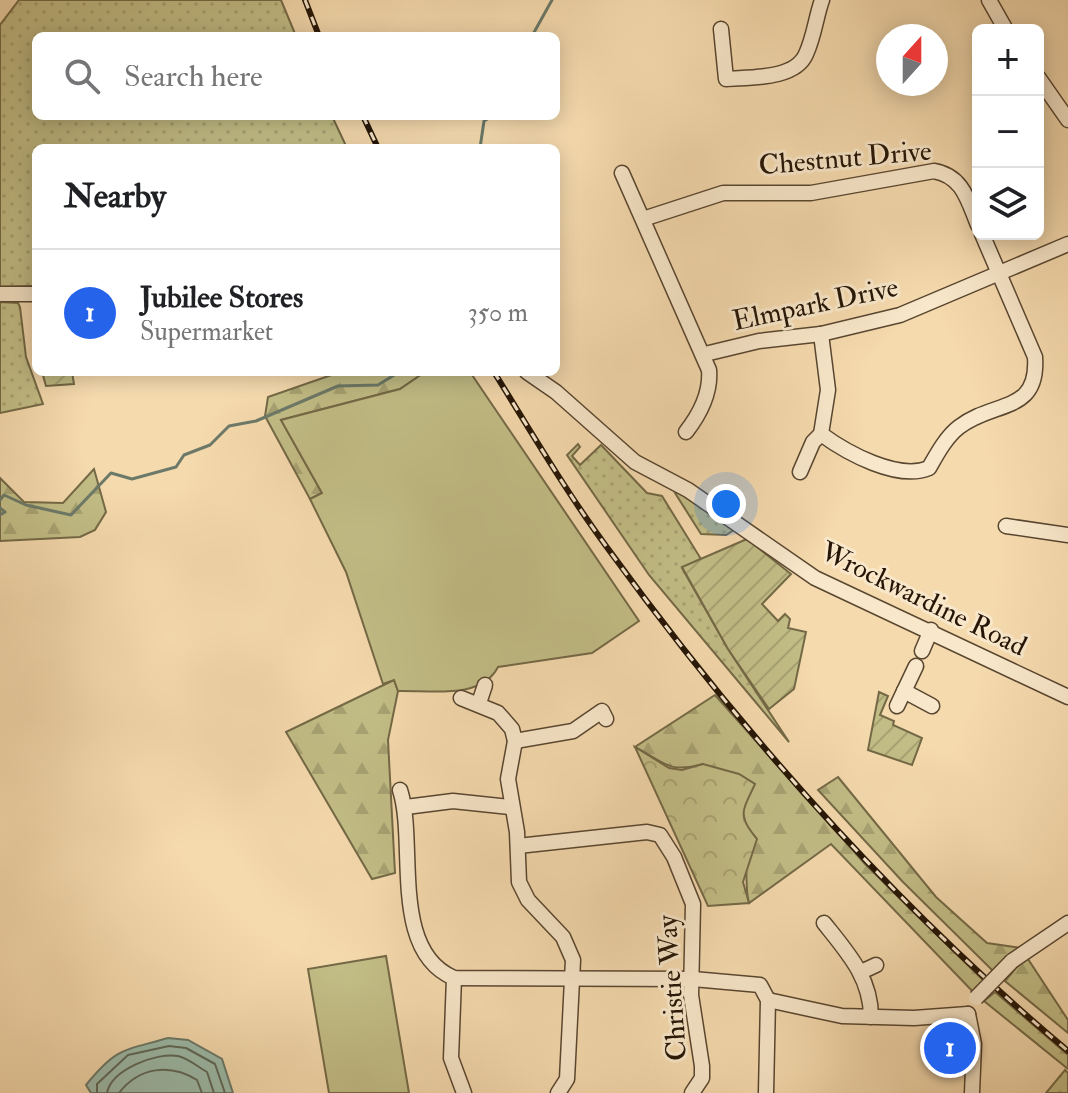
<!DOCTYPE html>
<meta charset="utf-8">
<style>
body{margin:0;font-family:"IM FELL Double Pica",serif;background:#f6f6f6;color:#202124}
.controls{position:absolute;right:24px;top:24px;display:grid;overflow:hidden;border-radius:12px;box-shadow:0 4px 20px #0003}
.controls button{width:72px;height:72px;display:grid;place-items:center;padding:0;border:0;border-bottom:2px solid #e0e0e0;background:#fff;color:#202124;font:40px sans-serif}
.compass{position:absolute;left:876px;top:24px;width:72px;height:72px;border-radius:50%;background:#fff;box-shadow:0 4px 20px #0003;rotate:21deg}
.you{position:absolute;left:726px;top:504px;width:28px;height:28px;margin:-20px;border:6px solid #fff;border-radius:50%;background:#1a73e8;box-shadow:0 0 0 12px #1a73e833}
.badge{display:grid;place-items:center;width:52px;height:52px;border-radius:50%;background:#2563eb;color:#fff;font-size:26px;font-weight:700}
.pin{position:absolute;translate:-50% -50%;border:4px solid #fff;box-shadow:0 2px 8px #0006}
.list{margin:0;padding:0;list-style:none}
h2{display:flex;justify-content:space-between;align-items:center;height:104px;margin:0;padding:0 32px;font-size:34px}
h2 small{font-size:26px;font-weight:400;color:#757577}
.list li{display:grid;grid-template-columns:52px 1fr auto;gap:24px;align-items:center;box-sizing:border-box;height:128px;padding:0 32px;border-top:2px solid #e0e0e0}
.list b{display:block;font-size:30px;white-space:nowrap}
.list p{margin:0;font-size:26px;white-space:nowrap;color:#757577}
.list em{font-size:26px;font-style:normal;color:#757577}
.icon{flex:none;width:44px;height:44px;fill:none;stroke:currentColor;stroke-width:2;stroke-linecap:round;stroke-linejoin:round}
.map{position:relative;flex:none;width:1068px;height:1093px;overflow:hidden}
.search{position:absolute;background:#fff;box-shadow:0 4px 20px #0003;left:32px;top:32px;width:528px;height:88px;display:flex;align-items:center;gap:20px;box-sizing:border-box;padding:0 28px;border-radius:12px;color:#757577;font-size:30px}
.panel{position:absolute;background:#fff;box-shadow:0 4px 20px #0003;left:32px;top:144px;width:528px;height:232px;border-radius:12px}
.map>svg:first-child{display:block}
.grass{fill:url(#grass-dots);stroke:#746946;stroke-width:2}
.forest{fill:url(#forest-firs);stroke:#746946;stroke-width:2}
.park{fill:url(#park-crowns);stroke:#746946;stroke-width:2}
.garden{fill:url(#garden-furrows);stroke:#746946;stroke-width:2}
.pitch{fill:#c2bd86;stroke:#746946;stroke-width:2}
.water{fill:#9cbbaa;stroke:#6c7968;stroke-width:2}
.lines{fill:none;stroke-linecap:round;stroke-linejoin:round}
.shore{stroke:#606858;stroke-width:2}
.stream{stroke:#6c7968;stroke-width:3}
.minor-casing{stroke:#594630;stroke-width:17}
.minor{stroke:#f8e7ca;stroke-width:14}
.rail-casing{stroke:#251506;stroke-width:6}
.rail{stroke:#f8e7ca;stroke-width:3;stroke-dasharray:9;stroke-linecap:butt}
.minor-bridge-casing{stroke:#594630;stroke-width:17;stroke-linecap:butt}
.minor-bridge{stroke:#f8e7ca;stroke-width:14}
.labels{text-anchor:middle;stroke-width:6;stroke-linejoin:round;paint-order:stroke}
.street-label{font-size:28px;fill:#251506;stroke:#f8e7ca}
</style>
<div class="map">
<svg width="1068" height="1093" viewBox="0 0 1068 1093">
<defs>
<pattern id="grass-dots" width="8" height="8" patternUnits="userSpaceOnUse" patternTransform="scale(2)"><rect width="8" height="8" fill="#c2bd86"/><path d="M2 2h.1M6 6h.1" fill="none" stroke="#a7a272" stroke-width="1.8" stroke-linecap="round"/></pattern>
<pattern id="forest-firs" width="22" height="20" patternUnits="userSpaceOnUse" patternTransform="scale(2)"><rect width="22" height="20" fill="#c2bd86"/><path d="M5 1l3.5 6h-7zM16 11l3.5 6h-7z" fill="#a7a272"/></pattern>
<pattern id="park-crowns" width="20" height="18" patternUnits="userSpaceOnUse" patternTransform="scale(2)"><rect width="20" height="18" fill="#c2bd86"/><path d="M2 6a3 3 0 1 1 6 0M12 15a3 3 0 1 1 6 0" fill="none" stroke="#a7a272"/></pattern>
<pattern id="garden-furrows" width="10" height="10" patternUnits="userSpaceOnUse" patternTransform="scale(2)"><rect width="10" height="10" fill="#c2bd86"/><path d="M-1 1l2-2M0 10L10 0M9 11l2-2" fill="none" stroke="#a7a272"/></pattern>
</defs>
<rect width="100%" height="100%" fill="#f5daae"/>
<filter id="stains"><feTurbulence type="fractalNoise" baseFrequency=".0025" numOctaves="4"/><feColorMatrix values="0 0 0 0 .2 0 0 0 0 .09 0 0 0 0 .02 0 0 0 .5 -.17"/></filter>
<radialGradient id="worn" r=".72"><stop offset=".6" stop-color="#630" stop-opacity="0"/><stop offset="1" stop-color="#630" stop-opacity=".3"/></radialGradient>
<!-- grass -->
<g class="grass">
<polygon points="19,0 281,0 296,36 36,36 36,116 332,116 347,148 36,148 36,286 0,287 0,25"/>
<polygon points="0,302 18,303 20,307 26,357 43,404 0,413"/>
<polygon points="578,444 580,447 572,456 580,465 601,445 647,493 662,496 701,559 682,568 728,649 789,742 649,575 567,455"/>
<polygon points="680,491 734,530 726,535 701,534 675,493"/>
<polygon points="1065,1070 1068,1073 1068,1093 1046,1093"/>
</g>
<!-- forest -->
<g class="forest">
<polygon points="340,372 425,372 400,389 281,420 322,493 310,499 265,416 268,397"/>
<polygon points="94,469 106,512 95,530 80,537 0,541 0,478 24,502 63,503"/>
<polygon points="394,680 398,691 388,740 395,873 372,879 286,732"/>
<path d="M715 695 865 864 986 983 976 995 831 844 749 903C742 878 752 829 741 808 732 792 714 778 703 764 668 774 664 762 635 747Z"/>
<polygon points="838,777 936,897 987,943 1021,948 994,972 902,881 818,790"/>
<polygon points="1026,956 1068,1020 1068,1033 1005,981"/>
<polygon points="995,992 1068,1055 1068,1069 984,1001"/>
</g>
<!-- park -->
<path class="park" d="M635 747 669 768 682 770 703 764 739 774 755 784C742 812 737 815 757 839L743 882 749 903 708 906Z"/>
<!-- garden -->
<g class="garden">
<polygon points="42,372 72,372 74,384 46,386"/>
<polygon points="747,539 791,574 762,604 778,621 785,614 790,619 788,628 806,632 794,689 769,709 728,649 682,567"/>
<polygon points="879,692 888,696 880,715 894,721 893,725 922,738 912,765 868,750"/>
</g>
<!-- pitch -->
<g class="pitch">
<path d="M425 372H470L639 621 592 653 498 667C481 700 431 690 398 691L394 680 383 684 346 572 310 499 322 493 281 420 400 389Z"/>
<polygon points="386,956 409,1093 329,1093 308,969"/>
</g>
<!-- water -->
<path class="water" d="M168 1038 188 1040 222 1059 233 1093H91L86 1085C117 1047 123 1051 168 1038Z"/>
<g class="lines">
<!-- shore -->
<g class="shore">
<polyline points="97,1093 97,1084 128,1055 169,1046 186,1048 215,1064 225,1093"/>
<path d="M107 1093C111 1070 156 1052 178 1056 188 1058 198 1067 207 1072L214 1093"/>
<path d="M119 1093C139 1067 170 1063 197 1080L202 1093"/>
</g>
<!-- stream -->
<g class="stream">
<polyline points="532,36 552,0"/>
<polyline points="480,148 484,121 489,118"/>
<polyline points="0,500 4,495 26,505 71,515 111,473 132,479 176,467 184,455 210,445 229,426 256,421 338,386 378,385 399,372"/>
<polyline points="0,508 5,512 0,515"/>
</g>
<defs>
<g id="minor">
<polyline points="989,0 1006,30"/>
<path d="M721 29 726 79C749 77 795 80 806 54 814 37 816 17 822 0"/>
<polyline points="1038,77 1068,120"/>
<path d="M622 173 709 370C711 393 700 414 686 432"/>
<path d="M643 219 723 193H811L934 171C963 176 968 201 978 225"/>
<polyline points="0,294 36,294"/>
<path d="M821 334 828 390 821 434C847 453 898 481 929 468 937 454 946 437 959 427 994 400 1039 414 1035 357L982 234"/>
<polyline points="705,354 759,341 821,334 900,315 1068,244"/>
<polyline points="527,372 556,392 635,462 688,490 815,578 1068,697"/>
<polyline points="800,472 813,442 821,434"/>
<polyline points="1006,526 1068,535"/>
<polyline points="922,651 931,630"/>
<polyline points="904,691 932,706"/>
<polyline points="461,698 498,713 512,729 515,741 508,779 517,832 519,882 528,900 563,937 573,960 567,1079 558,1093"/>
<polyline points="479,703 485,685"/>
<polyline points="897,706 916,666"/>
<polyline points="515,741 573,731 602,711 606,719"/>
<path d="M400 790C417 842 389 951 454 978L693 979 760 985 768 1000 766 1093"/>
<polyline points="406,807 453,801 510,807"/>
<polyline points="518,846 647,832 660,835 674,857 693,904 691,995 702,1066 702,1078 692,1093"/>
<path d="M824 923C848 953 871 978 871 1017"/>
<polyline points="1012,961 1068,923"/>
<polyline points="861,972 876,965"/>
<polyline points="454,978 451,1058 464,1093"/>
<polyline points="768,1000 842,1016 914,1018 968,1014"/>
<polyline points="968,1014 974,1044 972,1093"/>
</g>
</defs>
<!-- minor casing -->
<use href="#minor" class="minor-casing"/>
<!-- minor -->
<use href="#minor" class="minor"/>
<defs>
<g id="rail">
<polyline points="305,0 319,36"/>
<polyline points="363,116 378,148"/>
<path d="M494 372C530 430 565 490 606 546 740 731 893 904 1068 1051"/>
</g>
</defs>
<!-- rail casing -->
<use href="#rail" class="rail-casing"/>
<!-- rail -->
<use href="#rail" class="rail"/>
<defs>
<polyline id="minor-bridge" points="976,998 1012,961"/>
</defs>
<!-- minor-bridge casing -->
<use href="#minor-bridge" class="minor-bridge-casing"/>
<!-- minor-bridge -->
<use href="#minor-bridge" class="minor-bridge"/>
</g>
<g class="labels">
<!-- street labels -->
<g class="street-label">
<text transform="translate(845 157) rotate(-5)" y="10">Chestnut Drive</text>
<text transform="translate(815 303) rotate(-12)" y="10">Elmpark Drive</text>
<text transform="translate(924 598) rotate(26)" y="10">Wrockwardine Road</text>
<text transform="translate(671 988) rotate(-94)" y="10">Christie Way</text>
</g>
</g>
<rect width="100%" height="100%" filter="url(#stains)"/>
<rect width="100%" height="100%" fill="url(#worn)"/>
</svg>
<div class="controls">
<button>+</button>
<button>−</button>
<button><svg class="icon" aria-label="layers" viewBox="0 0 24 24"><path d="M12 4l9 5-9 5-9-5zM3 14l9 5 9-5"/></svg></button>
</div>
<svg class="compass" viewBox="-18 -18 36 36"><path d="M0-13l5 13h-10z" fill="#e53935"/><path d="M0 13l5-13h-10z" fill="#757577"/></svg>
<div class="you"></div>
<div class="pin badge" style="left:950px;top:1048px">1</div>
<div class="search"><svg class="icon" aria-label="search" viewBox="0 0 24 24"><circle cx="10" cy="10" r="6"/><path d="M15 15l6 6"/></svg>Search here</div>
<section class="panel">
<h2>Nearby<small></small></h2>
<ul class="list">
<li><span class="badge">1</span><div><b>Jubilee Stores</b><p>Supermarket</p></div><em>350 m</em></li>
</ul>
</section>
</div>
